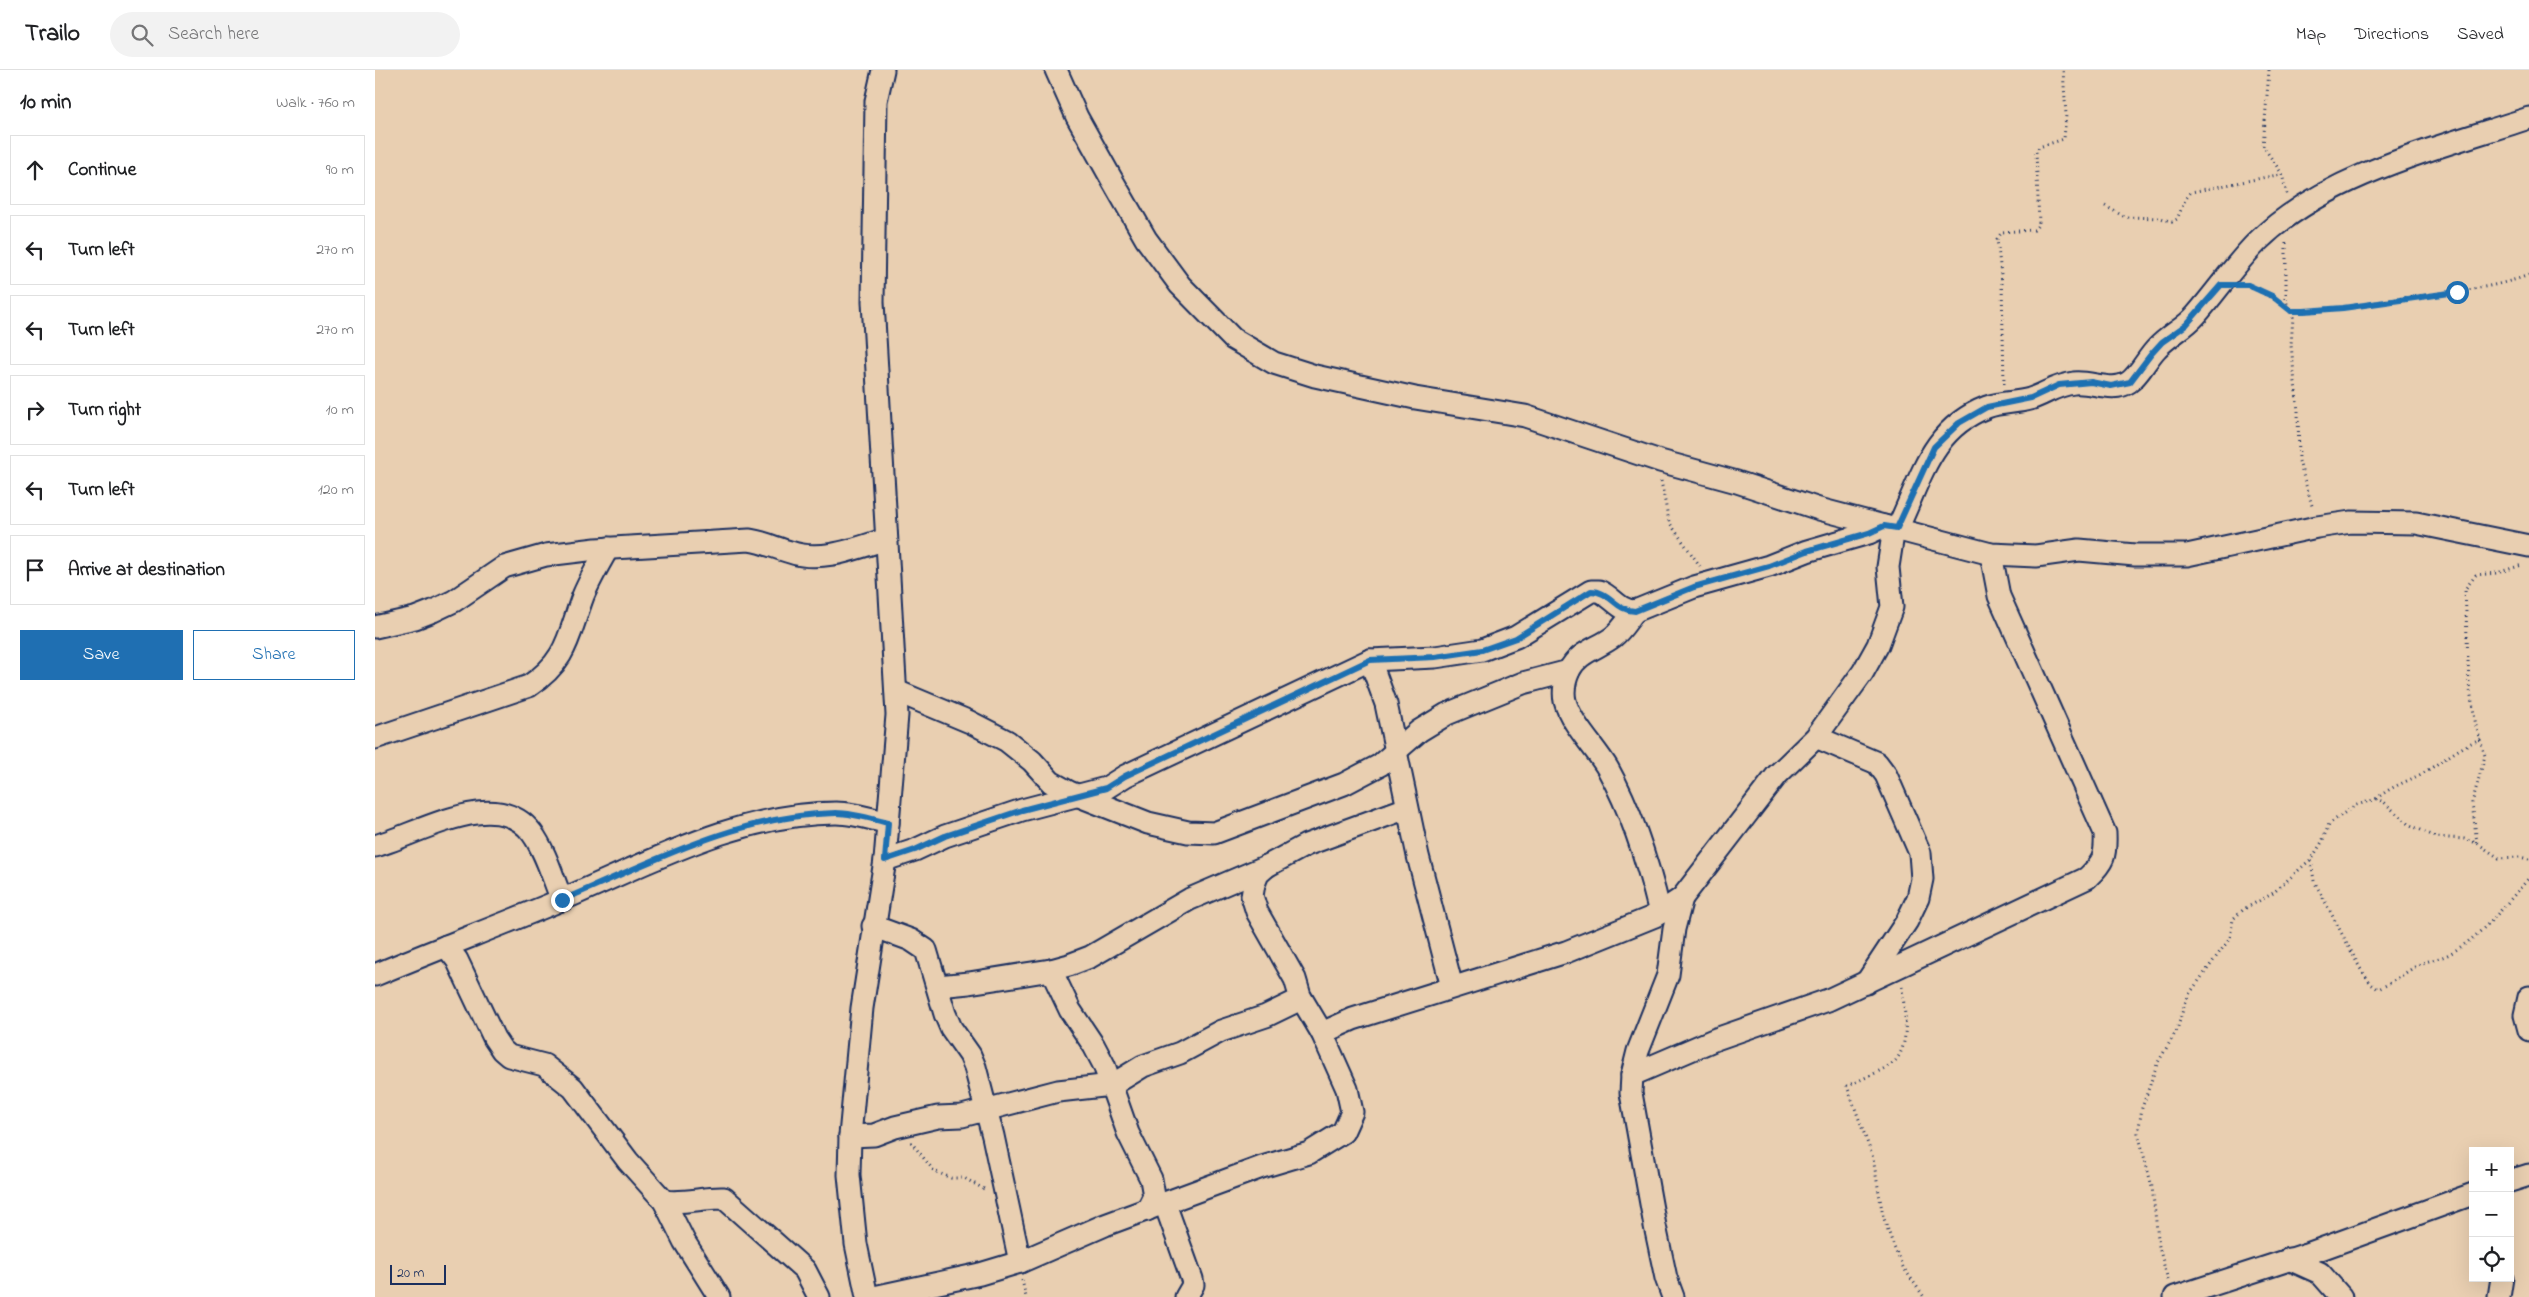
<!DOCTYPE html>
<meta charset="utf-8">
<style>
body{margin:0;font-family:"Indie Flower",sans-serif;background:#f2f2f2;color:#202124}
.controls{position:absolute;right:15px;bottom:15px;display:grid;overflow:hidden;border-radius:0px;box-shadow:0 5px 20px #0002}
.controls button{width:45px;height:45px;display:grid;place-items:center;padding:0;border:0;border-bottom:1px solid #e0e0e0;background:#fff;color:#202124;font:25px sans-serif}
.scale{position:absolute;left:15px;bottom:12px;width:56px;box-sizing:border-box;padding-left:5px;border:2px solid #1b2f5e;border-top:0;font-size:14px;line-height:18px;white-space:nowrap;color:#1b2f5e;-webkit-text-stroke:4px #e9cfb1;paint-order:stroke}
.stop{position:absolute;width:15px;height:15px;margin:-11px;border:4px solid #1f6fb2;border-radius:50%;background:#fff}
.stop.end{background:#1f6fb2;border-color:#fff;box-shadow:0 1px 5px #0008}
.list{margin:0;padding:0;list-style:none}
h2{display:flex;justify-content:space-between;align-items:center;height:65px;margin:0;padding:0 20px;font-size:21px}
h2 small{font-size:16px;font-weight:400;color:#757577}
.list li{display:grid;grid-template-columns:32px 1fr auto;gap:15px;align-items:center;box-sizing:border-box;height:70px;margin:0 10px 10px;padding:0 10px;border:1px solid #e0e0e0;border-radius:0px}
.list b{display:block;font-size:19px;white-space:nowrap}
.list em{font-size:16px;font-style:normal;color:#757577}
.actions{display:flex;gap:10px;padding:15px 20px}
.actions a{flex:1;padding:11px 0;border:1px solid #1f6fb2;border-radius:0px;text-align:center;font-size:18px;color:#1f6fb2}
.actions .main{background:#1f6fb2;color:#fff}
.icon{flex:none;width:28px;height:28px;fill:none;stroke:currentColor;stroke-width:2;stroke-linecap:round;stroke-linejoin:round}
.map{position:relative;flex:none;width:2154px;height:1227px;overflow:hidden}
header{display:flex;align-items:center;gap:30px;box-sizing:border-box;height:70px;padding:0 25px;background:#fff;border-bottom:1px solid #e0e0e0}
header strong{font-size:24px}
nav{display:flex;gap:28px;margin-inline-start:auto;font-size:18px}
.search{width:350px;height:45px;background:#f2f2f2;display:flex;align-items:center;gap:12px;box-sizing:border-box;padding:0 18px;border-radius:28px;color:#757577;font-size:19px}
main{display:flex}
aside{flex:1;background:#fff}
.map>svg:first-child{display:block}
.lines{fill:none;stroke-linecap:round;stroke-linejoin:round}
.street-casing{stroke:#1b2f5e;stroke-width:25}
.path{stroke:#1b2f5e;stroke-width:3;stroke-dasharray:1 4;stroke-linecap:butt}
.street{stroke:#e9cfb1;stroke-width:21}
.route{stroke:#1f6fb2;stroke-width:6}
</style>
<header>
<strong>Trailo</strong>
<div class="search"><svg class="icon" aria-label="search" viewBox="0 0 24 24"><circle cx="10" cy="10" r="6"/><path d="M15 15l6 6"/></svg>Search here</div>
<nav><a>Map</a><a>Directions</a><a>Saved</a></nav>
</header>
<main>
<aside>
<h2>10 min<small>Walk · 760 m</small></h2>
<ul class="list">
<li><svg class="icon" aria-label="ahead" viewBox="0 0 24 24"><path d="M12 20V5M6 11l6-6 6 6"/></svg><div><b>Continue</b></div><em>90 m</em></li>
<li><svg class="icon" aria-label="left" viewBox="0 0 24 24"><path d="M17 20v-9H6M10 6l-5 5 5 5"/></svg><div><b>Turn left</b></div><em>270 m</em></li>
<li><svg class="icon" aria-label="left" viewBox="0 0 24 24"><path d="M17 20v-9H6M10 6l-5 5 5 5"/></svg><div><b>Turn left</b></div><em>270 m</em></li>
<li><svg class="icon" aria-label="right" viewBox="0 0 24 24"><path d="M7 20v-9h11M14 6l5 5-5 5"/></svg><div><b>Turn right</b></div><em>10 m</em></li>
<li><svg class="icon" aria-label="left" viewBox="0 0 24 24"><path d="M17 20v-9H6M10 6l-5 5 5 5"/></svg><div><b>Turn left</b></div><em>120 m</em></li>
<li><svg class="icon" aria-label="arrive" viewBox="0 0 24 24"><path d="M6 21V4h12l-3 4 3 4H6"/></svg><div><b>Arrive at destination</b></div></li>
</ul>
<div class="actions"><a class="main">Save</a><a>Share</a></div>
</aside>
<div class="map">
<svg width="2154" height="1227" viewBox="0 0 2154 1227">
<rect width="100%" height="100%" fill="#e9cfb1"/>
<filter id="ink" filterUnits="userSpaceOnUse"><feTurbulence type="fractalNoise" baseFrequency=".02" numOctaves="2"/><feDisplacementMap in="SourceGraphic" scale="10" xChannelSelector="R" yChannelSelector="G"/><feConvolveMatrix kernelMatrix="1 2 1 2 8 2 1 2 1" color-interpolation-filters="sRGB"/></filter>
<g filter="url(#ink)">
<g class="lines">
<defs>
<g id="street">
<polyline points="681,0 702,47 736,108 771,169 805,215 858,269 899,293 940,306 1040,328 1150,346 1285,391 1362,412 1444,439 1616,484 1661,486 1704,480 1760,485 1812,485 1942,457 1976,452 2041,453 2154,476"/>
<path d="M1522 459C1546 410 1555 359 1612 337 1625 332 1641 333 1655 329 1673 323 1678 316 1699 313 1717 311 1738 323 1754 312 1765 304 1772 288 1782 278 1794 265 1810 258 1821 245 1842 221 1860 194 1883 171 1950 105 2066 77 2154 48"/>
<path d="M1260 541C1253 549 1247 560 1238 567 1222 579 1203 582 1194 601 1190 610 1188 622 1190 631 1196 654 1221 678 1233 699 1258 744 1273 793 1285 843"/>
<path d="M0 557 40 548 58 541 79 531 129 497 171 485 221 479 374 470C389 472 400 478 415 482 446 493 482 478 511 469"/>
<polyline points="995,590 1011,634 1043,786 1077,917"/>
<polyline points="521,621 595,652 632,671 657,691 676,712 694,722 773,753 813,762 839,763 969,714 1005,695 1044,661 1072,644 1148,613 1194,601"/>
<polyline points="1441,667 1502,693 1511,705 1545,783 1547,809 1543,828 1532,851 1491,913"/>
<path d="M0 668 154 616C193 590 193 566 208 526 215 509 224 494 233 478"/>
<path d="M0 776C44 764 122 715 157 763 171 782 178 809 187 830"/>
<path d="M510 790 540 780 570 766 647 740 731 718 750 706 995 590 1060 587 1107 580 1141 567 1216 521H1224C1238 527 1244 541 1260 541L1319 517 1394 496 1432 481 1494 463 1509 456"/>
<polyline points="498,856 536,870 551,880 570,944 576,958 595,985 600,997 618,1066 645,1192"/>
<path d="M71 876 82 890 119 968 127 980 134 986 169 995 198 1018 253 1091 289 1131C310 1134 329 1127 349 1128L430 1200 444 1227"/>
<polyline points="676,900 695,940 719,976 729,995 753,1063 776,1109 779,1126 772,1140"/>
<path d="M0 905C62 879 124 856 186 830 274 793 363 743 461 743 479 743 497 749 513 753"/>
<polyline points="563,916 594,913 676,900 694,895 715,887 815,829 892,796"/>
<polyline points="2154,927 2150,945 2154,960"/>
<polyline points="947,963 978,949 1191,882 1280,846 1307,828 1402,705 1441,667 1488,602 1503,575 1517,537 1513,497 1519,458"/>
<path d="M1257 1005 1341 969 1453 930 1712 808C1729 792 1731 786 1730 763L1624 526 1616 484"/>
<polyline points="475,1066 499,1065 520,1057 563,1047 587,1046 683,1021 737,1015 768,996 805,983 846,961 891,946 926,929"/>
<polyline points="2135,1111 2154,1105"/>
<polyline points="289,1131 309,1171 344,1227"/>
<polyline points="790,1134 817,1209 818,1215 811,1227"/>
<polyline points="1914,1189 1945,1203 1966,1227"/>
<polyline points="492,1227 481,1174 474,1105 475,1066 487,938 510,790 522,645 498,232 501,31 508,0"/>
<polyline points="499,1227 605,1204 645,1192 730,1155 887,1097 934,1083 968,1062 977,1042 972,1019 947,963 925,926 920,909 882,842 877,826 879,814 883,804 892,796 931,775 1032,738"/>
<polyline points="1298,1227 1291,1208 1280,1156 1256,1023 1257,1005 1263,981 1293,905 1299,859 1307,828"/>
<polyline points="1800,1227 1932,1184 2098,1124"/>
<polyline points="2124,1227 2127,1208"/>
</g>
</defs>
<!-- street casing -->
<use href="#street" class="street-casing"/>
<!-- path -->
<g class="path">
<polyline points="1894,0 1888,76 1907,104 1912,125"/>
<polyline points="1730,136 1750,147 1786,148 1797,152 1802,149 1810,130 1816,122 1907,104"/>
<polyline points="1911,173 1911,231 1918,247 1916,275 1923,341 1924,391 1938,439"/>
<polyline points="1872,214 1912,236"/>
<path d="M1916 241C1954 242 1992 234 2030 228 2070 223 2116 219 2154 205"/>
<polyline points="1629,314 1627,213 1622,169 1627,162 1659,160 1664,154 1661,81 1664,77 1689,69 1691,45 1688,0"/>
<polyline points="1286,411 1294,452 1325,496"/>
<path d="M2001 729C2018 715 2030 713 2048 703 2067 692 2085 676 2106 669"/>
<polyline points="2102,773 2097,733 2110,686 2101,656 2094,614 2090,519 2101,505 2122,503 2147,495"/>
<path d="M2154 789 2145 787 2124 788 2102 773 2089 769 2061 767 2033 754 2009 732 2001 729 1979 736 1954 754 1947 772 1936 790 1939 811 1985 898 1996 914 2003 919C2018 913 2029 903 2043 895 2053 890 2066 889 2076 883 2109 864 2129 836 2154 808"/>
<path d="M1527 917C1529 940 1536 971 1521 990 1513 999 1484 1010 1472 1016L1498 1088 1508 1146 1519 1177 1528 1197 1549 1227"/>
<polyline points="536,1072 559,1101 576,1108 589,1108 609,1119"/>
<polyline points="647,1210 651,1227"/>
<polyline points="1793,1210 1784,1177 1777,1117 1763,1063 1767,1038 1782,994 1802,960 1810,933 1815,923 1855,868 1858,849 1869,839 1897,824 1935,790"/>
</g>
<!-- street -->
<use href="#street" class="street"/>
</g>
</g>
<g class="lines" filter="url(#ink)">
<!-- route -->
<path class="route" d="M187 830C275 793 363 745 461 743 478 743 497 749 513 753L510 790 540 780 570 766 647 740 731 718 750 706 995 590 1060 587 1107 580 1141 568 1216 521C1235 521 1241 541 1260 541L1319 517 1394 496 1432 481 1494 463 1509 456 1522 458 1559 377 1584 353 1612 337 1656 328 1684 315 1716 312 1736 316 1755 312 1777 283 1787 272 1811 255 1846 215H1873L1897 226 1916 241H1929L1968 238 2082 222"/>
</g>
</svg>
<div class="controls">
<button>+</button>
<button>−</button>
<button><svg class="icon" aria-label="locate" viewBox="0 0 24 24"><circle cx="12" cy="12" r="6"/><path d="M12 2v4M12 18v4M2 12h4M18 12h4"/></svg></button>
</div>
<div class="scale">20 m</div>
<div class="stop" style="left:2082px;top:222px"></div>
<div class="stop end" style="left:187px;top:830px"></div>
</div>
</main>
